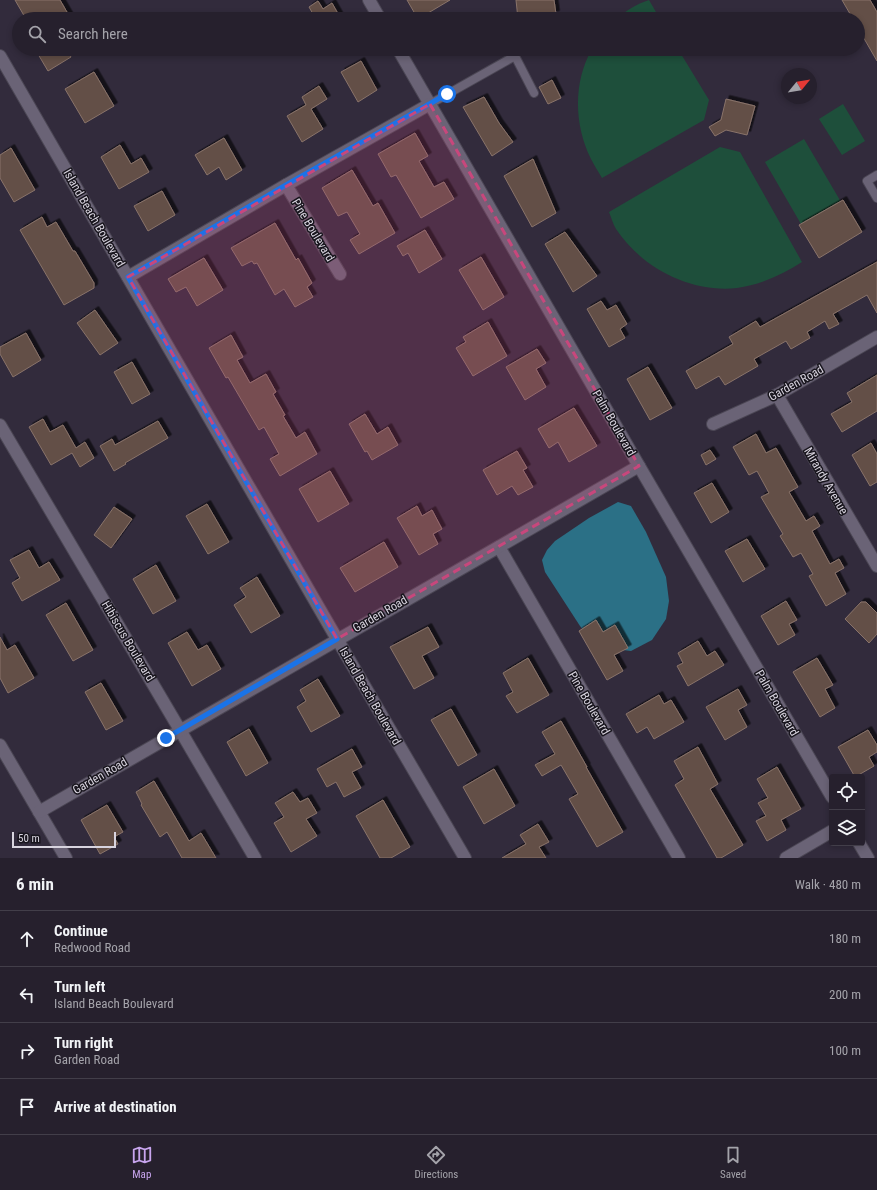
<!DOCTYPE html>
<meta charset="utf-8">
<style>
body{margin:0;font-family:"Roboto Condensed",sans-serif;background:#322d39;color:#f1f3f6}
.controls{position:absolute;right:12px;bottom:12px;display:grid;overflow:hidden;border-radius:4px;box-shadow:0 2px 6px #0003}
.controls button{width:36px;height:36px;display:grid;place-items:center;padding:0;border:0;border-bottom:1px solid #423e49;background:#26202d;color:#f1f3f6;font:20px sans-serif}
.compass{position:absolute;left:781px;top:68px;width:36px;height:36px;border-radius:50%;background:#26202d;box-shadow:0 2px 6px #0003;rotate:60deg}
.scale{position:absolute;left:12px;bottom:10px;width:104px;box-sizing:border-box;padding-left:4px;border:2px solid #d8d4df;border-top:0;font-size:11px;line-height:14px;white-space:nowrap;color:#d8d4df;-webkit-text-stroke:3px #18151d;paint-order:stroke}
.stop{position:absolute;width:12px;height:12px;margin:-9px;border:3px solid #1a73e8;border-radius:50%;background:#fff}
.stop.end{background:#1a73e8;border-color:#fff;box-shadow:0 1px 4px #0008}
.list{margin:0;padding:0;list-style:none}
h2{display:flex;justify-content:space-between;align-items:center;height:52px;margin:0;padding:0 16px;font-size:17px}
h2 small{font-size:13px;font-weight:400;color:#a4a3aa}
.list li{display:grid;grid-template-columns:26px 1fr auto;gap:12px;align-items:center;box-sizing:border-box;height:56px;padding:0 16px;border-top:1px solid #423e49}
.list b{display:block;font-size:15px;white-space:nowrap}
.list p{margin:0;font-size:13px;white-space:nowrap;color:#a4a3aa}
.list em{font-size:13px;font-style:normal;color:#a4a3aa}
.icon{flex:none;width:22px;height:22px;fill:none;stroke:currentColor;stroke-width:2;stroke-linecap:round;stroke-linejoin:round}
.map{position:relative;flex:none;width:877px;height:858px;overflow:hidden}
.search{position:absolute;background:#26202d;box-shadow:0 2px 6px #0003;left:12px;right:12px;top:12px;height:44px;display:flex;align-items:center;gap:10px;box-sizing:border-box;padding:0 14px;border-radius:22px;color:#a4a3aa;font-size:15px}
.sheet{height:276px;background:#26202d}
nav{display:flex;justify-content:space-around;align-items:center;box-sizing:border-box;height:56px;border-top:1px solid #423e49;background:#26202d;font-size:11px;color:#a4a3aa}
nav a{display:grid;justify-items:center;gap:2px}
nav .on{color:#c8a5ee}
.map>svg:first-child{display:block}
.green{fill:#1e4f3b}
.water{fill:#2b7086}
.building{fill:#634f46;stroke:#89736a;filter:url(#shadow)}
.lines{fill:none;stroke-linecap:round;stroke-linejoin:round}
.lane-casing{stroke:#4b4654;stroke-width:10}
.street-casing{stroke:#4b4654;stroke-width:14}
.lane{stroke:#6a6376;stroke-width:8}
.street{stroke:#6a6376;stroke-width:12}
.route{stroke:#1a73e8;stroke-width:5}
.marked{fill:#c8477c;fill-opacity:0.2;stroke:#c8477c;stroke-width:3;stroke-dasharray:8 5;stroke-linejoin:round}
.labels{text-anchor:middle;stroke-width:3;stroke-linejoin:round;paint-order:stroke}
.street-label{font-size:12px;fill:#d8d4df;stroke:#18151d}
</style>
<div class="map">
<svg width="877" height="858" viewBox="0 0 877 858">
<defs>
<filter id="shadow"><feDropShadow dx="3.5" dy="-3.5" stdDeviation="0" flood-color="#0009"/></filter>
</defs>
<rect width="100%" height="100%" fill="#322b3c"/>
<!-- green -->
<g class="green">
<path d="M649 0 660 19H616C626 11 636 4 649 0Z"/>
<path d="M592 49H678L709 100 704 120 602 178C598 171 594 165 591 159 574 125 573 82 592 49Z"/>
<polygon points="843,104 865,141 842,155 819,119"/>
<polygon points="804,139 841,202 801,224 765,162"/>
<path d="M720 147 740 152 802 262C783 274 761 285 737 288 690 293 642 268 616 229 613 224 611 217 609 212Z"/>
</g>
<!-- water -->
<polygon class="water" points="618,502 631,506 646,532 666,577 669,601 666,619 652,640 631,651 599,647 580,626 545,572 542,560 547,550 555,541 589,518"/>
<!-- building -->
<g class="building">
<polygon points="15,0 60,0 71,19 26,19"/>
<polygon points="407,0 450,0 418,19"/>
<polygon points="516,0 554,0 556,14 536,16 536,19 518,19"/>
<polygon points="842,0 870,0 877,12 877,61 858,28 858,19 853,19"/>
<polygon points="318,1 323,9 332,3 341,19 305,19 313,14 309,7"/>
<polygon points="35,49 66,49 71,57 48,71"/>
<polygon points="361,61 377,90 358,102 341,72"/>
<polygon points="94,72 114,106 85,123 65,89"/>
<polygon points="552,80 561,98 548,104 539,87"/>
<polygon points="319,86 327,99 311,109 323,129 302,142 287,116 306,105 302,97"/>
<polygon points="484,97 499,123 513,142 492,156 463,107"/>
<polygon points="726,99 755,106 747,135 726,130 715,136 709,127 721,120"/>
<polygon points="415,133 428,156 419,161 434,187 444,182 454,199 421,218 396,175 391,177 378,154"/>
<polygon points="224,138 242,170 226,180 219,167 207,175 195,155"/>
<polygon points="120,145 131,164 141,158 149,172 119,189 101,157"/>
<polygon points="11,148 35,190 14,202 0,178 0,155"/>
<polygon points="533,159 556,213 532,227 504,176"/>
<polygon points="352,170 373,206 378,203 395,233 359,254 350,240 360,234 347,212 338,216 322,188"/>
<polygon points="162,191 175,215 148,231 134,206"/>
<polygon points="843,200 862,232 819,258 799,225"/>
<polygon points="42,217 47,227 56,222 73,251 75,251 94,283 94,288 64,305 20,230"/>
<polygon points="275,223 296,260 298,258 312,283 307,287 313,297 295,307 284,289 275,295 257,263 254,264 252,261 242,266 231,248"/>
<polygon points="425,230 442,259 419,273 408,253 403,256 397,246"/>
<polygon points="565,232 597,276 573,292 545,244"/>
<polygon points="481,257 504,297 483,310 459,270"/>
<polygon points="204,258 223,290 197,306 186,287 176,292 168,279"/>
<polygon points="877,262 877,313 867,295 833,314 839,324 829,329 825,321 807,332 810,338 791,349 786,341 754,359 758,366 725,385 719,376 696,389 686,371 733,344 729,337 756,321 760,327"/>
<polygon points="601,301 607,310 616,305 627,324 620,329 625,338 609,347 587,309"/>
<polygon points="95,310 118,343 100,355 77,323"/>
<polygon points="488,322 507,356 473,376 456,348 466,342 463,337"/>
<polygon points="26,333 41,360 13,377 0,354 0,347"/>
<polygon points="231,335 243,357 237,360 250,383 266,374 276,392 273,394 285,415 283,416 296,438 305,432 317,454 280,476 270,459 279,454 264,427 259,430 228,377 226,378 209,348"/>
<polygon points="537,349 546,363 536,369 546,387 525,400 506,367"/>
<polygon points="132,362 150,394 132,404 114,372"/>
<polygon points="648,367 672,408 650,420 627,379"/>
<polygon points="877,375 877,411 842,432 831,414 852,402 847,393"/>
<polygon points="574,408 597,446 569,462 558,442 549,448 538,429"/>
<polygon points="365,414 377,434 388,427 398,445 372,460 367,451 365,452 349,424"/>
<polygon points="43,419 50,432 63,425 76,448 85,442 94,458 80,467 72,453 51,465 29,427"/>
<polygon points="158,421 168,438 125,463 126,464 114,471 100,446 112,439 115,445"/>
<polygon points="756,434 766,453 776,448 798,487 789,492 806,521 814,516 820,526 812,531 830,564 839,559 844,568 835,573 846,594 826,606 809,576 813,574 801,553 793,557 780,536 783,534 761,497 769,493 757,471 749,475 733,447"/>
<polygon points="871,443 877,454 877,482 870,486 852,455"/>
<polygon points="710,450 716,459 706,465 701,455"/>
<polygon points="517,451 527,468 523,470 533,487 518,495 512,486 497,495 483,470"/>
<polygon points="330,471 349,504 318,522 299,489"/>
<polygon points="712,483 729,512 711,523 694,493"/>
<polygon points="207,504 229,542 208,554 186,516"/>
<polygon points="417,506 422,516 432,510 442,529 433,534 438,544 419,555 397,518"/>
<polygon points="114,507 132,519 111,548 94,535"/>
<polygon points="747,539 765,569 743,582 725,551"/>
<polygon points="384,542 398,567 355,592 340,568"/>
<polygon points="29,550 39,568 49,562 60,580 22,601 12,583 20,578 10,560"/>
<polygon points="156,565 176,601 153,614 133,579"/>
<polygon points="257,577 280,616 251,633 234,605 246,597 240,588"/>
<polygon points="786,601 797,620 789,624 795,635 778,645 761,616"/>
<polygon points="861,602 866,602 877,613 877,634 869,643 845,619"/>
<polygon points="66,603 93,650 73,661 46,615"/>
<polygon points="596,620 603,632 615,625 628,648 614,655 623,671 607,680 579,631"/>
<polygon points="428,627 439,647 422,656 434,678 414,689 390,647"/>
<polygon points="187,632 198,650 207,645 221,669 192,686 168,643"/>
<polygon points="0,637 7,650 15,645 34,678 8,693 0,678"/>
<polygon points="698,641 707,656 715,651 724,665 688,686 677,666 683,663 678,653"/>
<polygon points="528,658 549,695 517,713 506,696 513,692 503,673"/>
<polygon points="817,658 833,685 825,689 835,708 820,717 793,672"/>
<polygon points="318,679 340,716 311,732 297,707 306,701 300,690"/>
<polygon points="101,683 123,721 106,730 85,692"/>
<polygon points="738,689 747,705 738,710 747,727 725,740 706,707"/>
<polygon points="659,695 664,704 671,700 684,722 654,739 647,727 637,733 626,714"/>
<polygon points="451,709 477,755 458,766 431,720"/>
<polygon points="561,721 587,767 586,767 623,832 597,847 569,799 578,794 561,765 542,776 535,765 555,754 542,732"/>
<polygon points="249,729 268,763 246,776 227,742"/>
<polygon points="868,730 877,745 877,752 869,757 874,766 855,777 838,747"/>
<polygon points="698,747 718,784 710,789 743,845 721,858 717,858 675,785 684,779 674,761"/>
<polygon points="352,749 362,767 352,772 361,788 344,797 336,782 327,787 317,769"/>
<polygon points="777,767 801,809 781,820 786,830 767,841 756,821 766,816 758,803 768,798 757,779"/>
<polygon points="494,769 515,806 484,824 463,787"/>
<polygon points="154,781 189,841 201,833 216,858 182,858 167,832 160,837 141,805 142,804 136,792"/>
<polygon points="293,792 300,802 308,798 317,813 306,819 317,836 291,852 274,823 284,817 275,803"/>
<polygon points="383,800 410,847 391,858 380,858 356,816"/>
<polygon points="107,805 123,832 114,837 118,844 100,854 81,820"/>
<polygon points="538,824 549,842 539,847 546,858 502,858 526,844 520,835"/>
</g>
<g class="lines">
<defs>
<g id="lane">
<polyline points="430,104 515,56 534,93"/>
<polyline points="877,175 867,181 877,198"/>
</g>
<g id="street">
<polyline points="369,0 380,19"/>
<polyline points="398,49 639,466 832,797"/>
<polyline points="0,56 337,639 465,858"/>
<polyline points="286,185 340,274"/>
<polyline points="128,277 286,185 430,104"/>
<polyline points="777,395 877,566"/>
<polyline points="713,424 777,395 877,337"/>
<polyline points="0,425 180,730 255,858"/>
<polyline points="499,547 679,858"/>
<polyline points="0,745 66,858"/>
<polyline points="39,812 639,466"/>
<polyline points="859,843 868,858"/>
<polyline points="786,858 832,831"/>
</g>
</defs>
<!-- lane casing -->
<use href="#lane" class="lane-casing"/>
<!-- street casing -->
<use href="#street" class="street-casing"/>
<!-- lane -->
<use href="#lane" class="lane"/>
<!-- street -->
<use href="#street" class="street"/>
</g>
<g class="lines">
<!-- route -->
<polyline class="route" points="166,738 337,639 128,277 286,185 447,94"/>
</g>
<!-- marked area -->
<path class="marked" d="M430 104 639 466 337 639 128 277Z"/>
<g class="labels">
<!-- street labels -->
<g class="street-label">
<text transform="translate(94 218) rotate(60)" y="4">Island Beach Boulevard</text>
<text transform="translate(313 230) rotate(59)" y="4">Pine Boulevard</text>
<text transform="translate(796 383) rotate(-29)" y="4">Garden Road</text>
<text transform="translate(614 423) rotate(60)" y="4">Palm Boulevard</text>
<text transform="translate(826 481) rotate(60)" y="4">Mirandy Avenue</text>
<text transform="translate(380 614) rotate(-30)" y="4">Garden Road</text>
<text transform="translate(128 641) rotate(59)" y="4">Hibiscus Boulevard</text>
<text transform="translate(370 696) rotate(60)" y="4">Island Beach Boulevard</text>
<text transform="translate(589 703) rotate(60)" y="4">Pine Boulevard</text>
<text transform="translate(777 703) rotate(60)" y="4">Palm Boulevard</text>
<text transform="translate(100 776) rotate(-30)" y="4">Garden Road</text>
</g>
</g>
</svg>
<div class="controls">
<button><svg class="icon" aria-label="locate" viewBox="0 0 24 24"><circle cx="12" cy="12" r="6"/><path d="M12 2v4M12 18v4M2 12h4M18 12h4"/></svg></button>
<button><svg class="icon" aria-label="layers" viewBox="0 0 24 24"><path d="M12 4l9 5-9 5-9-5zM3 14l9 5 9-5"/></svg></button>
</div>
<svg class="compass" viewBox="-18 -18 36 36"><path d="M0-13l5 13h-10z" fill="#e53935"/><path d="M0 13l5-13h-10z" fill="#a4a3aa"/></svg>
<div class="scale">50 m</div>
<div class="stop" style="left:447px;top:94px"></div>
<div class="stop end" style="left:166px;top:738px"></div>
<div class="search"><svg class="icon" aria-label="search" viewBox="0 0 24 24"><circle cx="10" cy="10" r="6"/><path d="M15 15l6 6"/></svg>Search here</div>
</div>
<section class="sheet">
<h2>6 min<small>Walk · 480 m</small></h2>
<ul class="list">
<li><svg class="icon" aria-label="ahead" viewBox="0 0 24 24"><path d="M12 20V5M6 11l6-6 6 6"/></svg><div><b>Continue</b><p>Redwood Road</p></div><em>180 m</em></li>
<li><svg class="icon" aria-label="left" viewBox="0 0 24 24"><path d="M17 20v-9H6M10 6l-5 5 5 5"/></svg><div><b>Turn left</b><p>Island Beach Boulevard</p></div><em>200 m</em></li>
<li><svg class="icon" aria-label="right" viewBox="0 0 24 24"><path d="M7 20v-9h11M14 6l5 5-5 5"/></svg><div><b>Turn right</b><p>Garden Road</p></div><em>100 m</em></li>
<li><svg class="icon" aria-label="arrive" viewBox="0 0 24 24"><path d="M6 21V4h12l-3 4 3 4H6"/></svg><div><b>Arrive at destination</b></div></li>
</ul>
</section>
<nav>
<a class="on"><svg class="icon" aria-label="map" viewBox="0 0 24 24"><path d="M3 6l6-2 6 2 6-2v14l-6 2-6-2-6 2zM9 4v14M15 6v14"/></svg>Map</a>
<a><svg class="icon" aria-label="directions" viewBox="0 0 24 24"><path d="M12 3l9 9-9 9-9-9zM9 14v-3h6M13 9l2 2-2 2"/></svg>Directions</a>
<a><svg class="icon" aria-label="saved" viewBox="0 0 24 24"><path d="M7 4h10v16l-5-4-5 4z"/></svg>Saved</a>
</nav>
